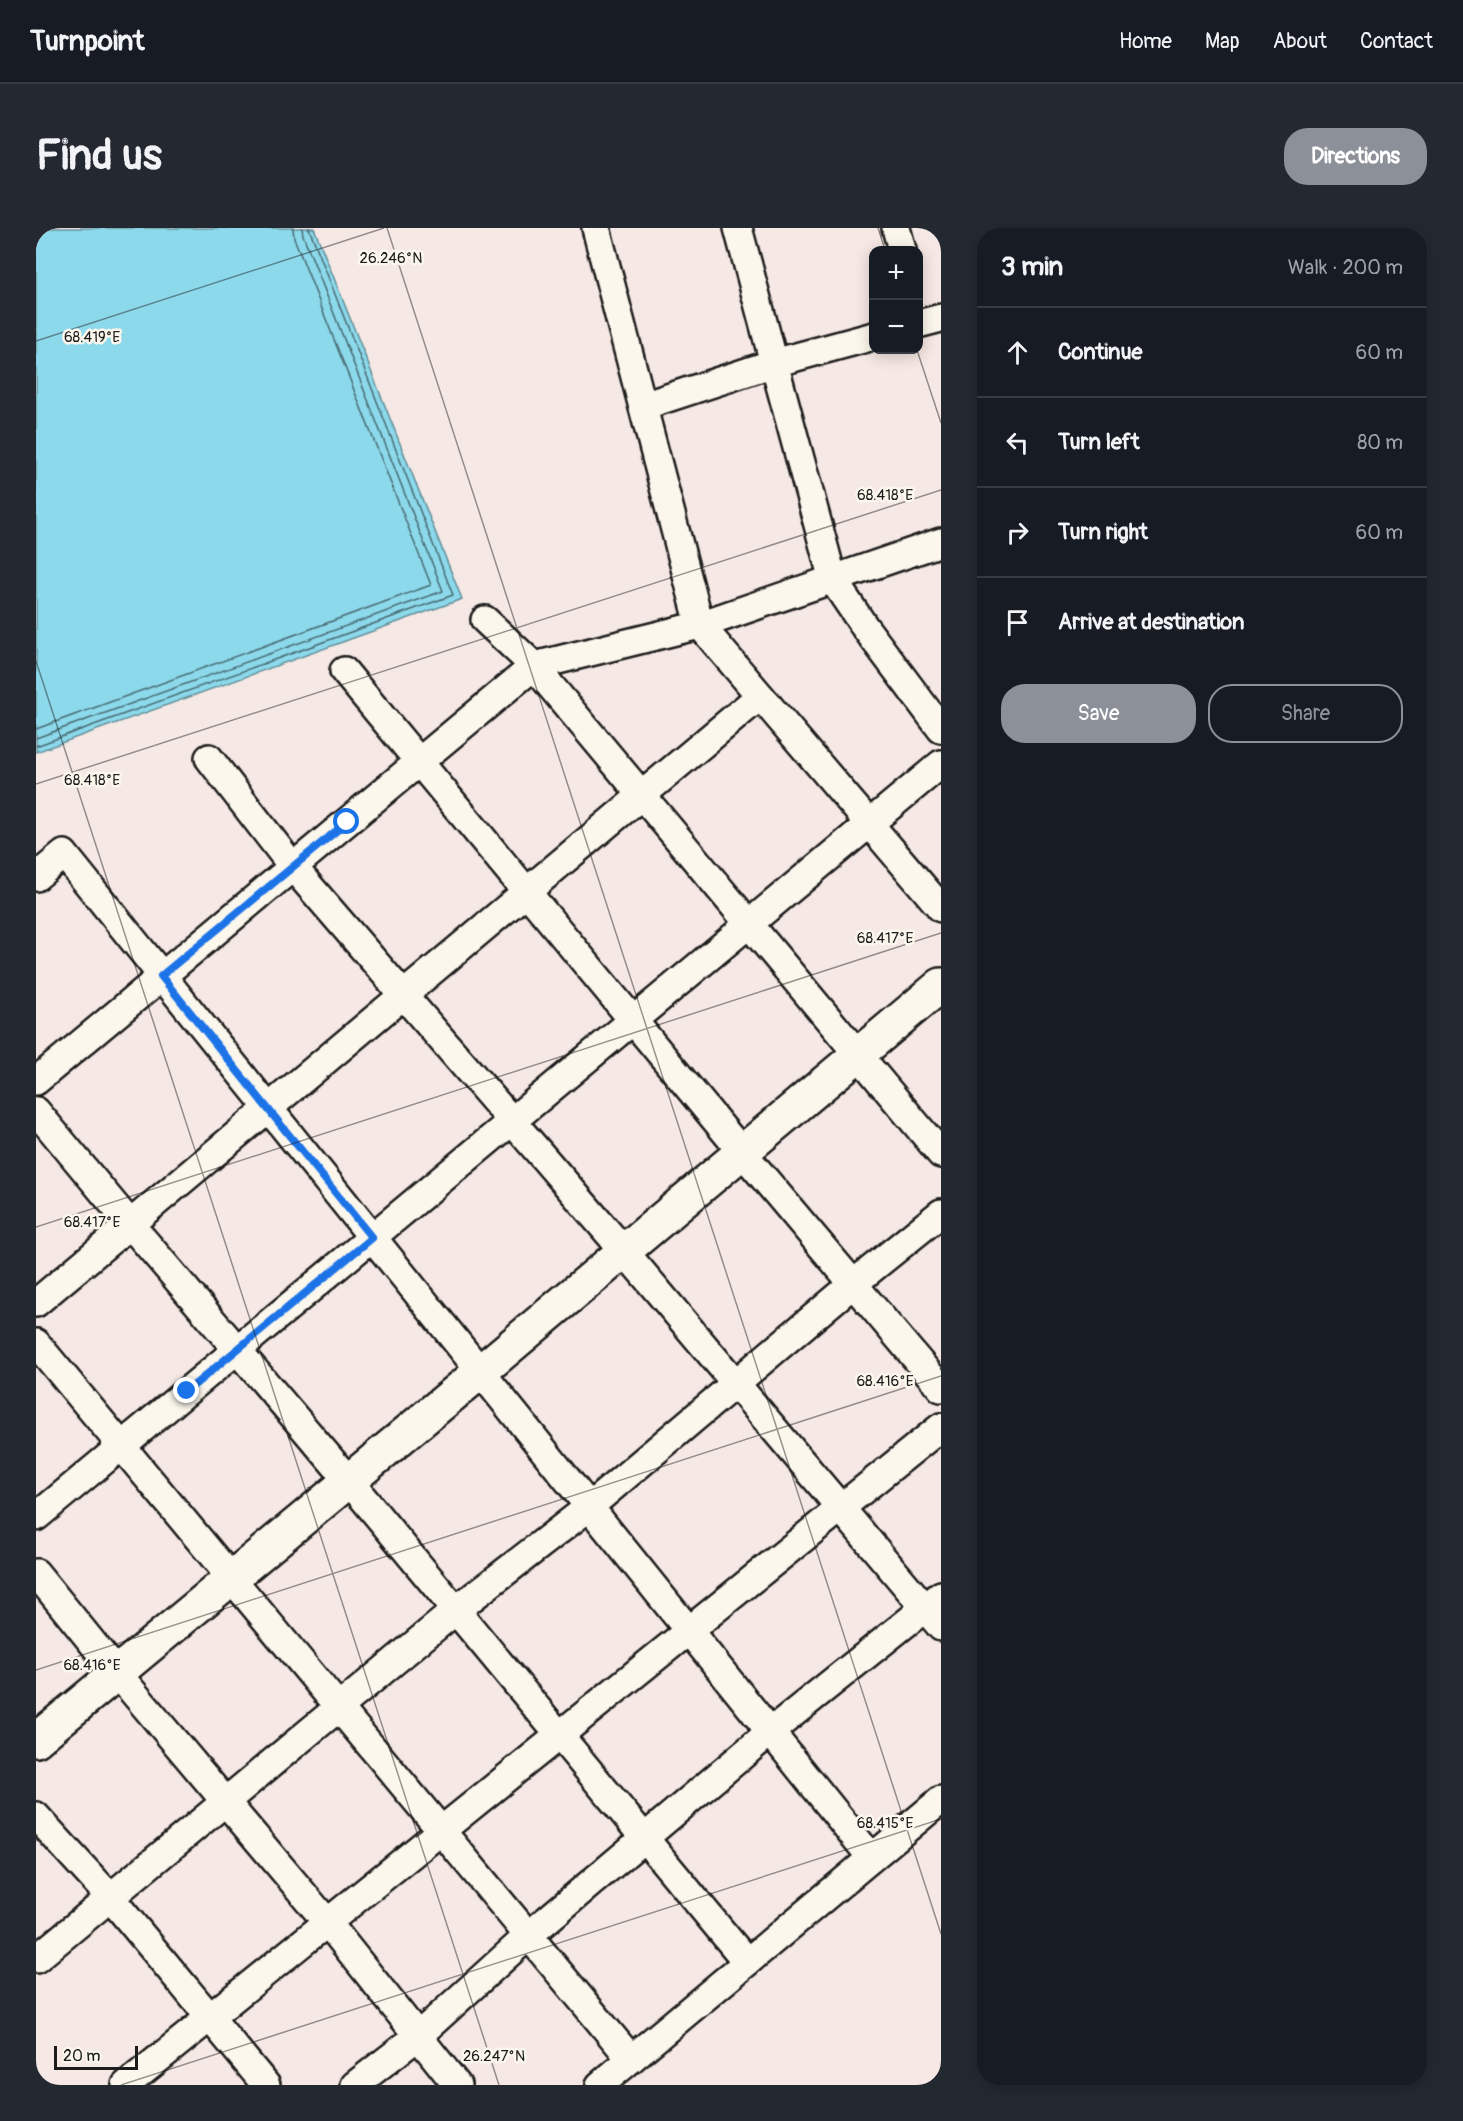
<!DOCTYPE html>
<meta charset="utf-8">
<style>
body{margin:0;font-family:Pangolin,sans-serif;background:#242831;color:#f1f3f6}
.controls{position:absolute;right:18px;top:18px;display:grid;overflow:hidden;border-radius:12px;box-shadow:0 3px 15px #0003}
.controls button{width:54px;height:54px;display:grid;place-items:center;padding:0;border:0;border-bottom:2px solid #363941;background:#171b24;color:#f1f3f6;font:30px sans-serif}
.scale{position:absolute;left:18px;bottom:15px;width:84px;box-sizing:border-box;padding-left:6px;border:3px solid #1c1c1c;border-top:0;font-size:16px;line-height:21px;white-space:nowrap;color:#1c1c1c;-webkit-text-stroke:4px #fbf7ec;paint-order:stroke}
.stop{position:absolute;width:18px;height:18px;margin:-14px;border:4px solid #1a73e8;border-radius:50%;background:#fff}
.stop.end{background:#1a73e8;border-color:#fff;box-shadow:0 2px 6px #0008}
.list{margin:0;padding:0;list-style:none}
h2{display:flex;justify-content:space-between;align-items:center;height:78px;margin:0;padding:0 24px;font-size:26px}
h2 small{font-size:20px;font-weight:400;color:#9ea1a6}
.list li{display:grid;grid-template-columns:39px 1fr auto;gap:18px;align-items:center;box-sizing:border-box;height:90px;padding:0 24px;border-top:2px solid #363941}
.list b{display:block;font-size:22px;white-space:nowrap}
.list em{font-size:20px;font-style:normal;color:#9ea1a6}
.actions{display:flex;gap:12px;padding:18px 24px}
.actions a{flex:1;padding:14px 0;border:2px solid #8c9099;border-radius:24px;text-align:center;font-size:21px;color:#8c9099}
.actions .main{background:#8c9099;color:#fff}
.icon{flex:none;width:33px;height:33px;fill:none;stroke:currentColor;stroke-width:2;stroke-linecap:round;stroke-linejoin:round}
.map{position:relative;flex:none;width:905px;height:1857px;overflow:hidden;border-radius:24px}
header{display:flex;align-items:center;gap:36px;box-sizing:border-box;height:84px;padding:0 30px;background:#171b24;border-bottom:2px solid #363941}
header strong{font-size:28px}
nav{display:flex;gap:33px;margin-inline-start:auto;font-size:21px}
.intro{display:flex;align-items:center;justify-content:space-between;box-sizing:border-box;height:144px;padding:0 36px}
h1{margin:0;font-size:42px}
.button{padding:15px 27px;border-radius:24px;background:#8c9099;color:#fff;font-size:21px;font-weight:700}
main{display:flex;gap:36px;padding:0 36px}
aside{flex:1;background:#171b24;border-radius:24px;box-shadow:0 3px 15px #0003}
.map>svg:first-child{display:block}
.water{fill:#8bd9eb;stroke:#5f8d98;stroke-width:1.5}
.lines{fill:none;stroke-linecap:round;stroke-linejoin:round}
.shore{stroke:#48686f;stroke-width:1.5}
.minor-casing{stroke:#1c1c1c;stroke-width:32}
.tertiary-casing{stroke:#1c1c1c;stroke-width:38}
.minor{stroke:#fbf7ec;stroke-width:27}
.tertiary{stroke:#fbf7ec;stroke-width:33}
.route{stroke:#1a73e8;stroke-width:8}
.ticks{fill:none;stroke:#1c1c1c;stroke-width:1.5;stroke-opacity:0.45}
.ticks-label{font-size:15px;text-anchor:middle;fill:#1c1c1c;stroke:#fbf7ec;stroke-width:5;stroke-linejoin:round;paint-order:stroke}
</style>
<header>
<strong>Turnpoint</strong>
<nav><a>Home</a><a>Map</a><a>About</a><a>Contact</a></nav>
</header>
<div class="intro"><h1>Find us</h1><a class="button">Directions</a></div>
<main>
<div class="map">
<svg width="905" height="1857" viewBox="0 0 905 1857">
<rect width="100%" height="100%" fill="#f6e8e4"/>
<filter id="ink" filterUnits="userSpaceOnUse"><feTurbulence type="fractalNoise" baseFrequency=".0167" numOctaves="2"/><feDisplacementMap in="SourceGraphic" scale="12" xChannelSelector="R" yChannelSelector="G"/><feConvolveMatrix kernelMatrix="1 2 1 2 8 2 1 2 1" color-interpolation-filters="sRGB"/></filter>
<g filter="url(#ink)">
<!-- water -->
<polygon class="water" points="0,0 278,0 426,371 0,524"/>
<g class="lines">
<!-- shore -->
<g class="shore">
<polyline points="0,501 395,357 258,10 257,0"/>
<polyline points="0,510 407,363 267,7 266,0"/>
<polyline points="0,518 417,367 273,0"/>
</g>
<defs>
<g id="minor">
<polyline points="560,0 664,397 905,680"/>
<polyline points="860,0 866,22"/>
<polyline points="882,96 905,90"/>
<polyline points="838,108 738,135 797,352 828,398 905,501"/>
<polyline points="607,178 738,135 702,0"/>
<polyline points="449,392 498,438 905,926"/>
<polyline points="308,443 706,924 905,1160"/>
<polyline points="173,530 257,639 588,1023 905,1399"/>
<polyline points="0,649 28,626 835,1629"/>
<polyline points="0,853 498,438 664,397 905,314"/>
<polyline points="0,883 94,996 313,1253 711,1734"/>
<polyline points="0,1075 724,468"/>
<polyline points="0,1115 595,1831"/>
<polyline points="0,1289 905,536"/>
<polyline points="0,1345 81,1445 291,1694 421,1857"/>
<polyline points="0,1588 74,1669 230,1857"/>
<polyline points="0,1731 420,1382 553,1279 817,1056 905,985"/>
<polyline points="90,1857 905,1199"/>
<polyline points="319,1857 382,1808 492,1708 734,1504 905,1367"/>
<polyline points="564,1857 905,1572"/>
</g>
<polyline id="tertiary" points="0,1512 444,1144 905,757"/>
</defs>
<!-- minor casing -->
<use href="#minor" class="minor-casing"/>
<!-- tertiary casing -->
<use href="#tertiary" class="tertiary-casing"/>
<!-- minor -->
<use href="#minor" class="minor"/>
<!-- tertiary -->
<use href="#tertiary" class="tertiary"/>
</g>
</g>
<g class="lines" filter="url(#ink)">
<!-- route -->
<polyline class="route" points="151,1163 336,1010 125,748 311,594"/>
</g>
<!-- ticks -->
<path class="ticks" d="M351 0 905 1706M842 0 849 22M0 113 348 0M881 122 905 195M0 433 463 1857M0 556 905 262M0 999 905 705M0 1442 905 1148M85 1857 905 1591"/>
<g class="ticks-label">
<text x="355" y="35">26.246°N</text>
<text x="56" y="114">68.419°E</text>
<text x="849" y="272">68.418°E</text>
<text x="56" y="557">68.418°E</text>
<text x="849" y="715">68.417°E</text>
<text x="56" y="999">68.417°E</text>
<text x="849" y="1158">68.416°E</text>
<text x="56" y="1442">68.416°E</text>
<text x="849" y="1600">68.415°E</text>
<text x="458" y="1833">26.247°N</text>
</g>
</svg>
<div class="controls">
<button>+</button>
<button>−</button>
</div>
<div class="scale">20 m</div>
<div class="stop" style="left:311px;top:594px"></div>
<div class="stop end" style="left:151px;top:1163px"></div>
</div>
<aside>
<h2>3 min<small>Walk · 200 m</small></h2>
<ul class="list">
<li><svg class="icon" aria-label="ahead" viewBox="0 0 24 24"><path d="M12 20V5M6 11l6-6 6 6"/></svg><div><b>Continue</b></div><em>60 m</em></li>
<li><svg class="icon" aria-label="left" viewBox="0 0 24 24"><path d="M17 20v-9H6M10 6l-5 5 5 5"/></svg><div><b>Turn left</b></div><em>80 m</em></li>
<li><svg class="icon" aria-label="right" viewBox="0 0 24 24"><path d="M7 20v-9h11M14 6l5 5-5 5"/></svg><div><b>Turn right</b></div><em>60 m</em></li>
<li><svg class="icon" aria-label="arrive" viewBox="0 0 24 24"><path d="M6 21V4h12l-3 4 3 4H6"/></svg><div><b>Arrive at destination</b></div></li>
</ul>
<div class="actions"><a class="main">Save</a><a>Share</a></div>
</aside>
</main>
